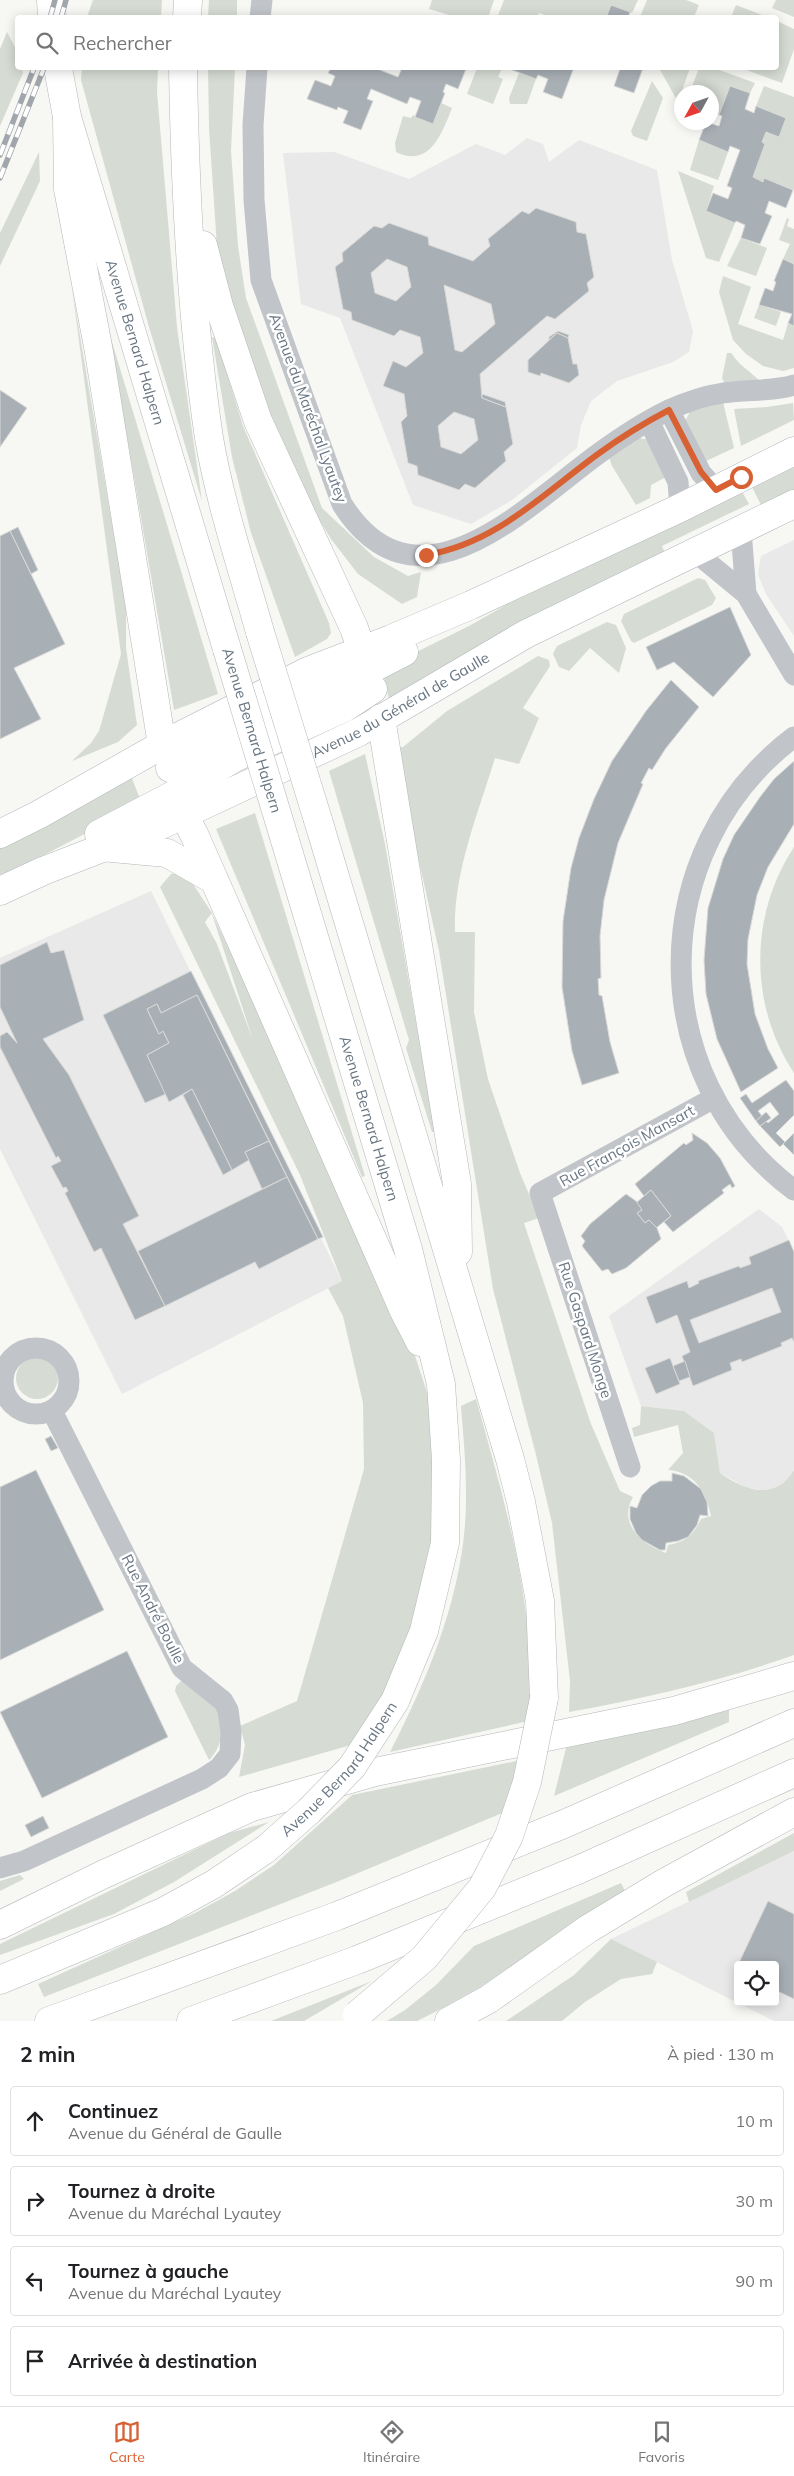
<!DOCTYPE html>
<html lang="fr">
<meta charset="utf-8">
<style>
body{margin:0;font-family:Mulish,sans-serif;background:#f2f2f2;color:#202124}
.controls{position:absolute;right:15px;bottom:15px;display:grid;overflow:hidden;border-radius:5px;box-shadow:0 2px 12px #0003}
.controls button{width:45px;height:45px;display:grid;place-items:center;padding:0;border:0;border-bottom:1px solid #e0e0e0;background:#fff;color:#202124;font:25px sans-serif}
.compass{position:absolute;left:674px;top:85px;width:45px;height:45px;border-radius:50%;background:#fff;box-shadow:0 2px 12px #0003;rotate:230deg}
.stop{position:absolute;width:15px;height:15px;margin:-11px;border:4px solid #d86133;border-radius:50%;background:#fff}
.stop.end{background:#d86133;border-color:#fff;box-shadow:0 1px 5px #0008}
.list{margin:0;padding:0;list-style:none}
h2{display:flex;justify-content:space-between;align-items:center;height:65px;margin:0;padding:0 20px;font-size:21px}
h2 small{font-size:16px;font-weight:400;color:#757577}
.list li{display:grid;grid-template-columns:32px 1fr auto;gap:15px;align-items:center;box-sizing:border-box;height:70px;margin:0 10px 10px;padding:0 10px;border:1px solid #e0e0e0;border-radius:5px}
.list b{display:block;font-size:19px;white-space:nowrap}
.list p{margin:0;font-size:16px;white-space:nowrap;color:#757577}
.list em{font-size:16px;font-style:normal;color:#757577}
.icon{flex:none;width:28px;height:28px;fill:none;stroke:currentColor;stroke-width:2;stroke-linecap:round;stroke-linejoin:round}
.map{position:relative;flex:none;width:794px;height:2021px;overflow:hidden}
.search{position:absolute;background:#fff;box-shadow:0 2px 12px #0003;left:15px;right:15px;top:15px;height:55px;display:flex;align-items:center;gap:12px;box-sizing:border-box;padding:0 18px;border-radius:5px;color:#757577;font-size:19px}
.sheet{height:385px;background:#fff}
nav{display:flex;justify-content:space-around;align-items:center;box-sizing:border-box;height:70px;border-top:1px solid #e0e0e0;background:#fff;font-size:14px;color:#757577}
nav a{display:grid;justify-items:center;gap:2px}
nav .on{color:#d86133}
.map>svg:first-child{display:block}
.built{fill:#e8e9e8;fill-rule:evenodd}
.green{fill:#d6dcd4;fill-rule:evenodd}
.building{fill:#a8afb5;stroke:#d9d9d7;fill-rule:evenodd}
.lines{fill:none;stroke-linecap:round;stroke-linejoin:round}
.secondary-casing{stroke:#b3b8bc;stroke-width:29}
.highway-casing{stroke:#b4b7ba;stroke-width:29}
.street{stroke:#c1c4c8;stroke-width:21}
.secondary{stroke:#fff;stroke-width:28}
.highway{stroke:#fff;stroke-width:28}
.rail-casing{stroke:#a0a6ac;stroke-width:5.5}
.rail{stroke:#fff;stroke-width:4;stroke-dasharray:11;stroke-linecap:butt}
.highway-bridge-casing{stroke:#b4b7ba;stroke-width:29;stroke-linecap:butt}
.highway-bridge{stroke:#fff;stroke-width:28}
.route{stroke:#d86133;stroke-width:6}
.labels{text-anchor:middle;stroke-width:5;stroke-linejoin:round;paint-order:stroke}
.street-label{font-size:15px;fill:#687683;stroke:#fff}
</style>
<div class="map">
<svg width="794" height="2021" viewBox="0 0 794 2021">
<rect width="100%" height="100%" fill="#f7f7f4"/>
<!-- built -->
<g class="built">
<polygon points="527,138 543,144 549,162 579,140 657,170 672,260 693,331 689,352 673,362 617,381 591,401 581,425 577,448 512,500 471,524 413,505 340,318 301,304 283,153 334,152 409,179 476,144 505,155"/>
<polygon points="794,540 794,636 766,594 758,574 761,556"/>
<polygon points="151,891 342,1281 122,1394 0,1149 0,958"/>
<polygon points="759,1209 782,1227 794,1252 794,1470 789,1478 779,1487 765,1490 747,1488 720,1473 714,1433 684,1411 641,1406 609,1316"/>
<path d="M794 1851V2021H774L611 1939ZM738 1965H775V2002H738Z"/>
</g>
<!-- green -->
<g class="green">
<polygon points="93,0 162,0 161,17 87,17"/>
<polygon points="209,0 237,0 237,17 208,17"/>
<polygon points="432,0 494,0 488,18 456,17 429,9"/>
<polygon points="504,0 638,0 632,13 611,5 606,17 551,17 539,13 537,17 497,18"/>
<polygon points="647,0 686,0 699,5 694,17 640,17"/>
<polygon points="776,0 794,0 794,17 772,8"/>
<polygon points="736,5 762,15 761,17 731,17"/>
<polygon points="777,21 794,29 794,49 782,83 741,68 776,68"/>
<polygon points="7,32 17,51 18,68 22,68 23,73 0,126 0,49"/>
<polygon points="82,68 158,68 157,92 177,327 202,501 149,327 81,80"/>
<polygon points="208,68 235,68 231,151 238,246 246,298 322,508 374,557 408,576 421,572 417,597 402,604 358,574 331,539 303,493 245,362 218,262 209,128"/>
<polygon points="477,68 502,68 498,77 503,79 493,104 467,94"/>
<polygon points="659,68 690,68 678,102"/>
<polygon points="699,68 714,68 755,83 750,93 730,86 719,115 712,113 712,92 690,92"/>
<polygon points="519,73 536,79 527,104 510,104 509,98"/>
<polygon points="652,81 663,98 647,141 633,136 631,131"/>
<polygon points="764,86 794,97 794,190 764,178 763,182 753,177 765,144 762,142 766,132 779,137 786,118 756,106"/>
<path d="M441 103 452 108C443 131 430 169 396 152L395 143 403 116 411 118 413 115 433 124Z"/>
<polygon points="699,140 728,152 718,180 690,170"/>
<polygon points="39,152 40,181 0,266 0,233"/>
<polygon points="678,171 714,186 706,211 735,223 719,262 706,258"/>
<polygon points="787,218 789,219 787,226 794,229 794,264 783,259 790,244 779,240"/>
<polygon points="741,238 767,248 756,276 727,266"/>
<polygon points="723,276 751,287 738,324 783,340 788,323 794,326 794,368 783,371 763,366 746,354 733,340 719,292"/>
<polygon points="72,289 126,606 126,648 137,725 118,742 72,761 91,743 99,731 121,654"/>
<polygon points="759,305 781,312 776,326 754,318"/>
<polygon points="109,332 218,694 174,710"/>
<polygon points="212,337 216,338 243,426 329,623 331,633 327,639 295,657 251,533 232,457"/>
<polygon points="727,353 731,353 739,363 759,380 724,382 722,378"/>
<polygon points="723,402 734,448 704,462 685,421 690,412"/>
<polygon points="793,403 794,420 741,446 734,409 767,407"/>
<polygon points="639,438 650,440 670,475 651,485 650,498 636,505 612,466 609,457"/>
<polygon points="794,461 794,494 763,509 750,483"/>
<polygon points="740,488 749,504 662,546 666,556 389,699 382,669 469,626 543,584"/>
<polygon points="698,578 705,580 716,598 712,605 634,643 631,641 621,621 624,614"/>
<polygon points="607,622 616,625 626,648 619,673 590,648 569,671 559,667 553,654 557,646"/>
<path d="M538 656 549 660 550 666 523 708 539 718 519 764 495 758C478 814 453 873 455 932H475L474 1012 488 1079 520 1173 539 1218 524 1223 591 1424 620 1491 633 1497C617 1524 643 1545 666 1553L668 1545C686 1542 693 1535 701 1519L711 1516C706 1491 694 1472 668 1470L683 1453 678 1425 634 1437 632 1428 640 1425 641 1406 684 1411 714 1433 720 1473C745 1491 776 1501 794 1470V1655C721 1681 646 1698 569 1712L570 1681 552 1523 536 1455 493 1289 439 951 406 803 397 748 403 747 447 711Z"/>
<polygon points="365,754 385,844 435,1132 432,1132 406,1048 409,1040 329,771"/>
<polygon points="131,776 142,804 0,878 0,846"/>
<polygon points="255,813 365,1176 362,1177 216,829"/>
<path d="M794 847V1073C749 1005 749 915 794 847Z"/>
<path d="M181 873 189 878 212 913 348 1201 411 1344 428 1395 436 1510 419 1610 392 1680 351 1745 239 1777 245 1745 240 1726 297 1701 364 1469 363 1403 343 1316 328 1288 342 1281 300 1175 160 887 171 874ZM211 914H212L253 1040 217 944 205 922Z"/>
<circle cx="37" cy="1378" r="21"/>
<path d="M476 1399C497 1475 521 1554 528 1633 531 1662 532 1691 533 1720L390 1752C431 1672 468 1583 466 1490 466 1462 463 1434 461 1406Z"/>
<path d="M182 1680C191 1688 212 1701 218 1710 227 1725 221 1749 209 1760L175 1691 176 1686Z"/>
<polygon points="729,1710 729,1722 554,1796 566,1748"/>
<polygon points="521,1760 512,1809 339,1881 44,1997 38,1984 195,1913 235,1891 274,1865 352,1795"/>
<polygon points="269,1822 174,1882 114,1914 0,1955 0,1944 229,1833"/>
<polygon points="794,1833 794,1851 689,1902 686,1892"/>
<polygon points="20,1875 24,1879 0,1891 0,1881"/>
<polygon points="621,1883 626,1893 482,1986 435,2012 417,2021 387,2021 405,2010 436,1985 474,1946"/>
<polygon points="611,1939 657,1962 652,1974 621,1979 585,2002 562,2021 506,2021 574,1975"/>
<polygon points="372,1981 304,2021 271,2021"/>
</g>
<!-- building -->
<g class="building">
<polygon points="611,5 630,12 628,18 606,18"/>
<polygon points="331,68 375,68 398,77 402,68 466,69 458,89 446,84 443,92 445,93 433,124 415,117 421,101 410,97 407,104 371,89 367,99 373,101 361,130 343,123 348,111 338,107 337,110 307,99 315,80 331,86 335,76 328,73"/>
<polygon points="507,68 567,68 573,70 562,99 543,92 548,79 538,75 536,79"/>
<polygon points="616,68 643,68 634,93 614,86 620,69"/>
<polygon points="730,86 750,93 745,109 754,113 756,106 786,118 779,137 766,132 762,142 765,144 753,177 763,182 764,178 793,190 786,208 769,201 765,213 772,216 760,244 741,238 745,225 736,221 735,223 706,211 713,193 728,199 732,188 727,186 740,150 730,146 728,152 699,140 706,122 719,126 722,116 719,115"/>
<path d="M536 208 576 222 577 232 586 234 594 277 587 283 589 291 555 319 547 316 480 374 482 398 506 407 513 444 504 452 506 461 475 488 465 484 459 490 418 475 417 466 408 463 401 422 407 416 404 394 383 386 393 361 406 367 423 353 420 337 400 330 394 336 352 320 351 312 343 309 335 267 343 261 342 253 374 226 382 228 389 223 428 237 429 245 473 261 490 246 488 239 522 211 529 214ZM387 259 407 267 411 287 396 301 375 293 371 273ZM444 285 491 304 495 324 462 352 455 350ZM454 412 474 419 478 440 461 454 441 447 438 426Z"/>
<polygon points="783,259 794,264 794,326 788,323 792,314 759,305 765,288 773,291 776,282 774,281"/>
<polygon points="558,331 569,335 568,338 557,333 549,340 549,337"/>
<polygon points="557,333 568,338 573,364 577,364 579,375 569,383 541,373 540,376 528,372 528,360"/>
<polygon points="0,390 27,408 0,447"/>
<polygon points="482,394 505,402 506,407 482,398"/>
<polygon points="18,527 38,570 31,574 10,531"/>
<polygon points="10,531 65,644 14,668 41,719 0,739 0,536"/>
<polygon points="730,607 751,655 713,697 674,662 657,670 646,647"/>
<polygon points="671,680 699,707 666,748 652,770 649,768 641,783 643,784 618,843 604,900 600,936 601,978 598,979 599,995 602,996 610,1042 619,1073 582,1085 572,1051 562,987 563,921 571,868 579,838 594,799 612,761 646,711"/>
<polygon points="794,761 794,824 768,867 757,895 748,939 747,964 755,1014 768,1049 778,1068 741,1092 717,1039 706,994 704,960 708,908 723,859 734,835 760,797 774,779"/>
<polygon points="47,942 51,953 64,950 84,1020 43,1039 69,1075 139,1216 123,1224 165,1306 135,1320 101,1248 94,1252 65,1193 68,1191 66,1187 63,1188 51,1166 61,1161 58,1156 56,1158 0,1047 0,1036 7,1032 17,1043 0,1007 0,965"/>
<polygon points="191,971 218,1025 323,1237 318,1239 197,995 161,1013 157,1004 147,1009 159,1034 163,1031 169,1043 147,1055 166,1094 145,1103 103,1015"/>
<polygon points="197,995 269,1141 245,1152 249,1160 232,1170 192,1089 169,1102 147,1055 169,1043 163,1031 159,1034 147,1009 157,1004 161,1013"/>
<polygon points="786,1080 794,1091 794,1115 776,1133 785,1142 780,1147 760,1126 766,1121 768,1123 779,1114 770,1102 758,1111 762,1116 756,1121 740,1098 746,1094 752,1103"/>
<polygon points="192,1089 232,1170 223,1175 183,1095"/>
<polygon points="766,1112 771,1118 760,1126 756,1121"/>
<polygon points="692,1133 707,1143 720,1158 735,1186 732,1188 730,1184 722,1190 724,1193 673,1232 664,1222 671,1216 651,1190 644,1196 635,1184 684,1143 686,1145 693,1140"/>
<polygon points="794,1133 794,1155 783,1144"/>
<polygon points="269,1141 287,1177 262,1189 245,1152"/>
<polygon points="287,1177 318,1239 259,1269 255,1262 165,1306 138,1251"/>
<polygon points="651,1190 671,1216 656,1228 649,1220 645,1223 637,1213 642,1210 636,1203"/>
<polygon points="626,1194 636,1201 642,1210 637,1213 645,1223 649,1220 657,1228 661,1239 626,1268 612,1274 608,1269 602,1271 582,1246 585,1241 581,1236 590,1224"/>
<path d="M789 1240 794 1252V1342L792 1338 781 1343 782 1346 742 1362 741 1359 730 1363 732 1370 693 1386 682 1356 690 1352 677 1315 656 1324 646 1297 687 1281 689 1288 699 1283 698 1281 739 1266 740 1268 751 1264 749 1257ZM772 1288 781 1312 699 1343 690 1320Z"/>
<polygon points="670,1358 680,1384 656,1394 645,1368"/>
<polygon points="685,1361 690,1377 679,1381 673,1366"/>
<polygon points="51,1436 58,1448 51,1451 45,1439"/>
<polygon points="36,1470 104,1610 0,1660 0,1487"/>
<polygon points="672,1473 684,1476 701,1489 707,1502 708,1516 700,1515 697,1525 688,1537 678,1541 666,1543 665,1550 660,1550 642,1540 636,1533 630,1519 630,1506 637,1508 642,1495 651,1486 660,1481 672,1481"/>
<polygon points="127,1651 168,1737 42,1798 0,1712"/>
<polygon points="43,1816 49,1828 31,1837 25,1825"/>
<polygon points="768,1901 794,1914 794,1999 775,1990 775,1965 738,1965 738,1972 735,1971"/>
</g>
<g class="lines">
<defs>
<g id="secondary">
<polyline points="170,768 270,721 404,652"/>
<polyline points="0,834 38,815 162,745 308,671 391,639 471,605 680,508 794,451"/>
<polyline points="99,834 177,793 234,758 344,708 373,689"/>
<path id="s1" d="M0 891 43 871 159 826 359 732 526 634 794 504"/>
</g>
<g id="highway">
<polyline points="51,0 52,18"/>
<polyline points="187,18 188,0"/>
<path id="s2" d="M58 68 67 117 227 649"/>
<path d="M183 68C185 190 191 317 209 438 220 503 242 568 260 632"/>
<polyline points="67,117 68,189 99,352 162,745"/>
<polyline points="203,245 219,306 258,421 354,628 362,651"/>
<polyline points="381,718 457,1184 458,1252"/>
<polyline points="183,814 194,834 404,1311 420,1342"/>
<polyline points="318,820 510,1459 521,1502 540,1601 544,1698"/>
<path id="s3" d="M284 837 408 1249 441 1384 446 1460 445 1543 424 1631 395 1701"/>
<polyline points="101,847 167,853 214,880"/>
<polyline points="0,1925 102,1875 252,1807 375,1772 674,1711 794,1676"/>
<polyline points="0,1980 163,1912 214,1884 266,1849"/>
<polyline points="49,2021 337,1916 564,1824 794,1723"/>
<polyline points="191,2021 357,1960 580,1869 794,1773"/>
<polyline points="449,2021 489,1999 588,1929 664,1883 794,1812"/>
</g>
</defs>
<!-- secondary casing -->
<use href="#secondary" class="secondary-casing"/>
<!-- highway casing -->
<use href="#highway" class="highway-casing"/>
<!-- street -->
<g class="street">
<polyline points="260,18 262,0"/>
<path d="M257 68 253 125 254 200 261 280 342 504C417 622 525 507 598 454 620 438 644 422 669 410 686 402 704 396 723 393 747 389 770 392 794 385"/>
<polyline points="669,410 701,473 716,490"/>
<polyline points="649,421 678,482 680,508"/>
<polyline points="741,530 746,594"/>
<polyline points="695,552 746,594 794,675"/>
<path d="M794 737C644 850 643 1077 794 1190"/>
<circle cx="36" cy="1381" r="33"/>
<polyline points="630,1467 540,1193 714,1098"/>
<polyline points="0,1868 24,1861 202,1779 219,1768 230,1754 231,1732 228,1710 223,1701 182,1668 52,1411"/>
</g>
<!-- secondary -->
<use href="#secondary" class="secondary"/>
<!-- highway -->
<use href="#highway" class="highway"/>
<defs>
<g id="rail">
<polyline points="50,18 55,0"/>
<polyline points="61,18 66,0"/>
<polyline points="0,155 34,68"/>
<polyline points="0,178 44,68"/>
</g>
</defs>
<!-- rail casing -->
<use href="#rail" class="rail-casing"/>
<!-- rail -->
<use href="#rail" class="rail"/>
<defs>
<g id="highway-bridge">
<polyline points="260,632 318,820"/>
<path id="s4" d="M227 649 284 837"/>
<path id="s5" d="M266 1849 309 1811 352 1767 395 1701"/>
<polyline points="357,2015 424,1958 482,1888 509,1836 527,1782 544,1698"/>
</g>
</defs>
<!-- highway-bridge casing -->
<use href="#highway-bridge" class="highway-bridge-casing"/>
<!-- highway-bridge -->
<use href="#highway-bridge" class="highway-bridge"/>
</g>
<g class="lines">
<!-- route -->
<path class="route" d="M426 555C495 544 543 494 598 454 620 438 644 423 669 410L701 472 716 490 741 477"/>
</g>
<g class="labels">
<!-- street labels -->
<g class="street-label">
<text dy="5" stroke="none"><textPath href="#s2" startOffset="285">Avenue Bernard Halpern</textPath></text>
<text transform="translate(308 408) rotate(70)" y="5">Avenue du Maréchal Lyautey</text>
<text dy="5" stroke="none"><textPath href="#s1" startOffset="442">Avenue du Général de Gaulle</textPath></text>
<text dy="5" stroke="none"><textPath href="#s4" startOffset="85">Avenue Bernard Halpern</textPath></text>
<text dy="5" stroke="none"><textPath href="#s3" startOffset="294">Avenue Bernard Halpern</textPath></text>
<text transform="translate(627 1146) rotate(-29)" y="5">Rue François Mansart</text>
<text transform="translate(585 1330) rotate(72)" y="5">Rue Gaspard Monge</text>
<text transform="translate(153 1609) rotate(63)" y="5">Rue André Boulle</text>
<text dy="5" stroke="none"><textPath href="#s5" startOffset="109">Avenue Bernard Halpern</textPath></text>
</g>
</g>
</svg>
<div class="controls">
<button><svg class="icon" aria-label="locate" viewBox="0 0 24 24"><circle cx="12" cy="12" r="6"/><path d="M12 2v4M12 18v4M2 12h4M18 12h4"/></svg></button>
</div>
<svg class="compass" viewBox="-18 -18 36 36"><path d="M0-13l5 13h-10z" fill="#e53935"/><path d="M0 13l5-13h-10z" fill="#757577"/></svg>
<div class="stop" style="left:741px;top:477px"></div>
<div class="stop end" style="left:426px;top:555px"></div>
<div class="search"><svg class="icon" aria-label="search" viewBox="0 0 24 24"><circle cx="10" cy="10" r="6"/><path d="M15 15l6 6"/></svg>Rechercher</div>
</div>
<section class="sheet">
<h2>2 min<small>À pied · 130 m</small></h2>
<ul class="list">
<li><svg class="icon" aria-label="ahead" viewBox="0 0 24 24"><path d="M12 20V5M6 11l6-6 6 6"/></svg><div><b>Continuez</b><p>Avenue du Général de Gaulle</p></div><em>10 m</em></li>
<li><svg class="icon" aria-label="right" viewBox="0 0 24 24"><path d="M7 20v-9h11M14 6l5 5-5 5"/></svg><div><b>Tournez à droite</b><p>Avenue du Maréchal Lyautey</p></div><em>30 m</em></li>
<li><svg class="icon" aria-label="left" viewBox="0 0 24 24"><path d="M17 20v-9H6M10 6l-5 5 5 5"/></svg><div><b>Tournez à gauche</b><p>Avenue du Maréchal Lyautey</p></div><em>90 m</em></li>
<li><svg class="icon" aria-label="arrive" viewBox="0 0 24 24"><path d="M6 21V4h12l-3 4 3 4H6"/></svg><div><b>Arrivée à destination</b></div></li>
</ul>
</section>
<nav>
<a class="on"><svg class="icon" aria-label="map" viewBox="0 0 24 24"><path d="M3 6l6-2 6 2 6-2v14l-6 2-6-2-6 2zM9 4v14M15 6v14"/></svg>Carte</a>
<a><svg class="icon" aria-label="directions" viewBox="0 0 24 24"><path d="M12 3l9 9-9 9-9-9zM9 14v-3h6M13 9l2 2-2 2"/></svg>Itinéraire</a>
<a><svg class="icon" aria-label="saved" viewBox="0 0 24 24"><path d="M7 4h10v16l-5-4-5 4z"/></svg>Favoris</a>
</nav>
